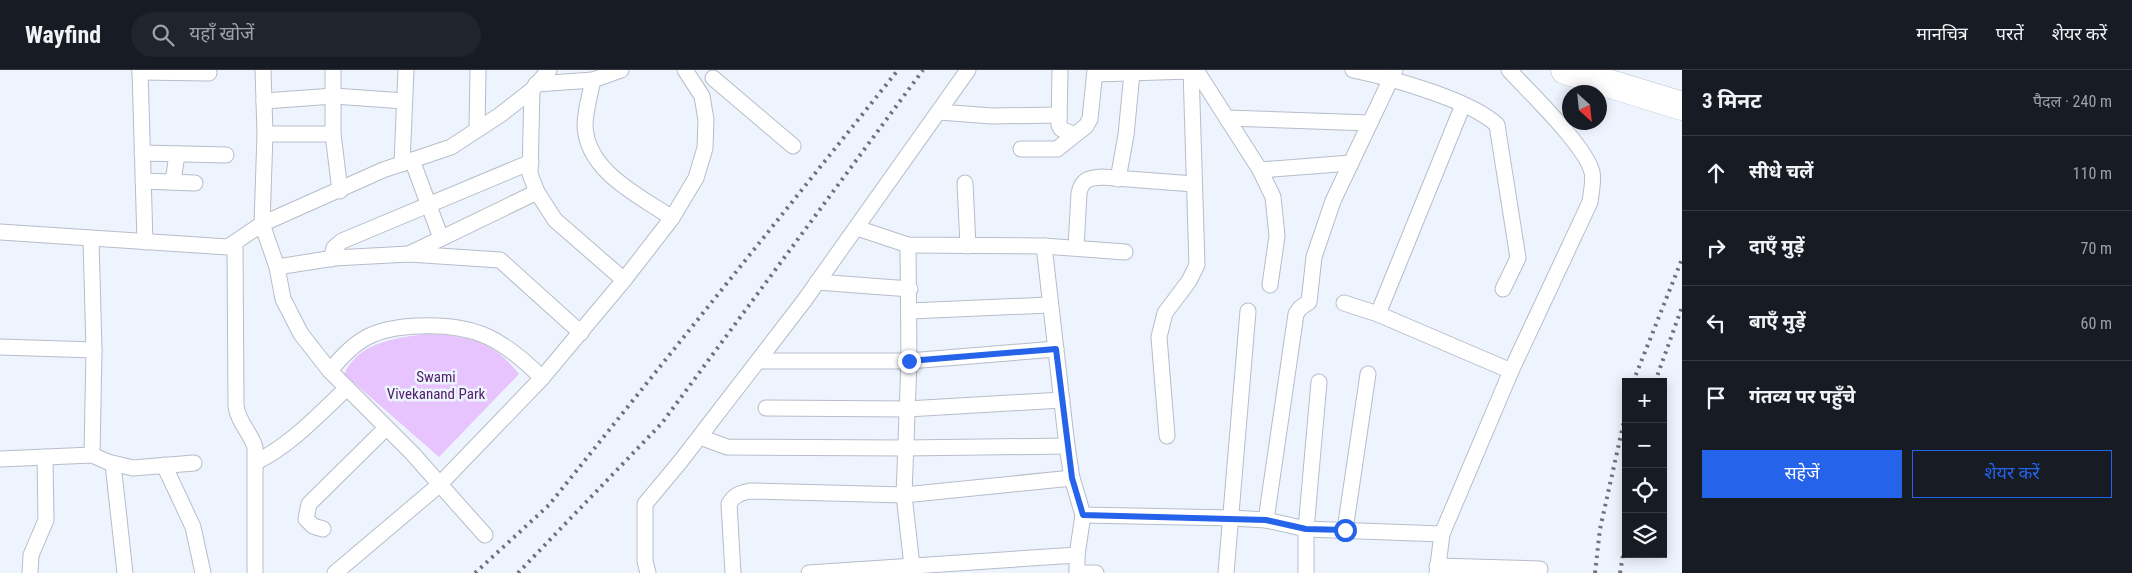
<!DOCTYPE html>
<html lang="hi">
<meta charset="utf-8">
<style>
body{margin:0;font-family:"Roboto Condensed","Noto Sans Devanagari",sans-serif;background:#20242c;color:#f1f3f6}
.controls{position:absolute;right:15px;bottom:15px;display:grid;overflow:hidden;border-radius:0px;box-shadow:0 2px 12px #0003}
.controls button{width:45px;height:45px;display:grid;place-items:center;padding:0;border:0;border-bottom:1px solid #363941;background:#171b24;color:#f1f3f6;font:25px sans-serif}
.compass{position:absolute;left:1562px;top:15px;width:45px;height:45px;border-radius:50%;background:#171b24;box-shadow:0 2px 12px #0003;rotate:153deg}
.stop{position:absolute;width:15px;height:15px;margin:-11px;border:4px solid #2563eb;border-radius:50%;background:#fff}
.stop.end{background:#2563eb;border-color:#fff;box-shadow:0 1px 5px #0008}
.list{margin:0;padding:0;list-style:none}
h2{display:flex;justify-content:space-between;align-items:center;height:65px;margin:0;padding:0 20px;font-size:21px}
h2 small{font-size:16px;font-weight:400;color:#9ea1a6}
.list li{display:grid;grid-template-columns:32px 1fr auto;gap:15px;align-items:center;box-sizing:border-box;height:75px;padding:0 20px;border-top:1px solid #363941}
.list b{display:block;font-size:19px;white-space:nowrap}
.list em{font-size:16px;font-style:normal;color:#9ea1a6}
.actions{display:flex;gap:10px;padding:15px 20px}
.actions a{flex:1;padding:11px 0;border:1px solid #2563eb;border-radius:0px;text-align:center;font-size:18px;color:#2563eb}
.actions .main{background:#2563eb;color:#fff}
.icon{flex:none;width:28px;height:28px;fill:none;stroke:currentColor;stroke-width:2;stroke-linecap:round;stroke-linejoin:round}
.map{position:relative;flex:none;width:1682px;height:503px;overflow:hidden}
header{display:flex;align-items:center;gap:30px;box-sizing:border-box;height:70px;padding:0 25px;background:#171b24;border-bottom:1px solid #363941}
header strong{font-size:24px}
nav{display:flex;gap:28px;margin-inline-start:auto;font-size:18px}
.search{width:350px;height:45px;background:#20242c;display:flex;align-items:center;gap:12px;box-sizing:border-box;padding:0 18px;border-radius:28px;color:#9ea1a6;font-size:19px}
main{display:flex}
aside{flex:1;background:#171b24}
.map>svg:first-child{display:block}
.green{fill:#e7c4fd}
.lines{fill:none;stroke-linecap:round;stroke-linejoin:round}
.street-casing{stroke:#b6bdc9;stroke-width:17}
.highway-casing{stroke:#b6bdc9;stroke-width:29}
.street{stroke:#fff;stroke-width:15}
.highway{stroke:#fff;stroke-width:28}
.rail{stroke:#6e7178;stroke-width:4;stroke-dasharray:2.5 5;stroke-linecap:butt}
.route{stroke:#2563eb;stroke-width:6}
.labels{text-anchor:middle;stroke-width:5;stroke-linejoin:round;paint-order:stroke}
.park-label{font-size:15px;fill:#512269;stroke:#eef4fe}
</style>
<header>
<strong>Wayfind</strong>
<div class="search"><svg class="icon" aria-label="search" viewBox="0 0 24 24"><circle cx="10" cy="10" r="6"/><path d="M15 15l6 6"/></svg>यहाँ खोजें</div>
<nav><a>मानचित्र</a><a>परतें</a><a>शेयर करें</a></nav>
</header>
<main>
<div class="map">
<svg width="1682" height="503" viewBox="0 0 1682 503">
<rect width="100%" height="100%" fill="#eef4fe"/>
<!-- green -->
<path class="green" d="M425 264C467 265 492 270 519 304L439 387 344 304C360 272 392 269 425 264Z"/>
<g class="lines">
<defs>
<g id="street">
<polyline points="140,0 145,172"/>
<polyline points="263,0 265,64 262,154 277,197 283,229 301,264 330,301 412,383 485,465"/>
<polyline points="333,0 333,64 340,121"/>
<path d="M621 0 593 10C590 25 585 41 585 56 587 102 640 126 672 148"/>
<polyline points="1060,0 1059,55 1061,59 1073,64"/>
<polyline points="1196,0 1260,100 1273,127 1277,166 1270,215"/>
<path d="M1353 0C1391 8 1471 30 1497 55L1518 188 1503 219"/>
<polyline points="140,2 209,3"/>
<polyline points="1095,4 1191,1"/>
<polyline points="713,8 793,76"/>
<polyline points="536,14 593,10"/>
<polyline points="532,20 530,104 537,122 555,150 624,210"/>
<polyline points="264,31 334,26 404,31"/>
<polyline points="939,42 992,46 1059,45"/>
<polyline points="1227,48 1370,53"/>
<polyline points="477,60 478,0"/>
<polyline points="265,64 333,64"/>
<polyline points="1021,79 1057,79 1086,56 1090,49 1095,0"/>
<polyline points="142,83 226,85"/>
<polyline points="412,90 441,168"/>
<polyline points="402,94 406,0"/>
<polyline points="1260,100 1351,93"/>
<polyline points="1118,109 1126,65 1132,3"/>
<polyline points="143,111 195,113"/>
<polyline points="173,112 177,84"/>
<polyline points="965,113 968,176"/>
<polyline points="857,158 908,175 1044,176 1067,376 1072,408 1083,445 1077,485 1077,503"/>
<polyline points="0,162 228,177 262,154 383,100 451,77 500,45 532,20 549,0"/>
<polyline points="91,169 94,280 92,385"/>
<path d="M235 174 236 336C238 352 250 362 255 377V503"/>
<polyline points="908,175 909,291 904,425 912,496"/>
<polyline points="1044,176 1125,182"/>
<path d="M1076 177 1079 123C1082 109 1089 108 1102 107L1194 114"/>
<polyline points="411,183 537,122"/>
<polyline points="331,189 334,178 342,171 531,92"/>
<polyline points="277,197 334,188 409,184 500,190 581,263"/>
<polyline points="817,212 910,219"/>
<polyline points="1344,233 1378,244 1511,301"/>
<polyline points="910,241 1049,235"/>
<polyline points="1378,244 1463,35"/>
<polyline points="0,277 94,280"/>
<polyline points="758,291 909,291 1056,279"/>
<path d="M330 301C356 268 375 258 417 256 474 253 502 268 542 308"/>
<polyline points="766,338 907,339 1062,330"/>
<polyline points="1167,366 1159,267 1165,243 1189,211 1197,195 1191,0"/>
<polyline points="700,367 727,377 905,378 1067,376"/>
<polyline points="0,389 92,385 108,392 133,398 194,393"/>
<path d="M256 392C291 375 319 344 347 318"/>
<polyline points="113,394 125,503"/>
<polyline points="164,395 193,457 203,503"/>
<polyline points="1083,445 1231,448 1266,450 1306,459 1442,464"/>
<polyline points="1266,450 1296,244 1300,238 1309,232 1314,187 1333,131 1395,0"/>
<polyline points="323,459 313,456 306,449 309,434 386,358"/>
<polyline points="1345,460 1368,304"/>
<polyline points="1437,496 1540,499"/>
<polyline points="30,503 31,485 46,450 45,387"/>
<polyline points="335,503 439,415 542,308 624,210 672,148 696,108 705,78 706,50 702,26 685,0"/>
<polyline points="648,503 645,491 645,434 680,392 804,231 968,0"/>
<path d="M733 503 729 434C734 425 740 423 750 421L904 425 1072 408"/>
<polyline points="809,503 1077,485"/>
<polyline points="1077,503 1096,503"/>
<polyline points="1226,503 1248,241"/>
<polyline points="1306,503 1306,459 1319,312"/>
<path d="M1437 503 1442 464 1511 301 1590 132C1591 123 1594 111 1592 102 1585 75 1530 23 1509 0"/>
</g>
<polyline id="highway" points="1565,0 1682,36"/>
</defs>
<!-- street casing -->
<use href="#street" class="street-casing"/>
<!-- highway casing -->
<use href="#highway" class="highway-casing"/>
<!-- street -->
<use href="#street" class="street"/>
<!-- highway -->
<use href="#highway" class="highway"/>
<!-- rail -->
<g class="rail">
<polyline points="1633,312 1682,189"/>
<polyline points="1655,312 1682,237"/>
<polyline points="475,503 549,435 898,0"/>
<polyline points="518,503 662,353 923,0"/>
<polyline points="1595,503 1600,459 1626,342"/>
<polyline points="1620,503 1626,467"/>
</g>
</g>
<g class="lines">
<!-- route -->
<polyline class="route" points="909,291 1056,279 1072,408 1083,445 1266,450 1306,459 1345,460"/>
</g>
<g class="labels">
<!-- park labels -->
<g class="park-label">
<text x="436" y="312">Swami<tspan x="436" dy="17">Vivekanand Park</tspan></text>
</g>
</g>
</svg>
<div class="controls">
<button>+</button>
<button>−</button>
<button><svg class="icon" aria-label="locate" viewBox="0 0 24 24"><circle cx="12" cy="12" r="6"/><path d="M12 2v4M12 18v4M2 12h4M18 12h4"/></svg></button>
<button><svg class="icon" aria-label="layers" viewBox="0 0 24 24"><path d="M12 4l9 5-9 5-9-5zM3 14l9 5 9-5"/></svg></button>
</div>
<svg class="compass" viewBox="-18 -18 36 36"><path d="M0-13l5 13h-10z" fill="#e53935"/><path d="M0 13l5-13h-10z" fill="#9ea1a6"/></svg>
<div class="stop" style="left:1345px;top:460px"></div>
<div class="stop end" style="left:909px;top:291px"></div>
</div>
<aside>
<h2>3 मिनट<small>पैदल · 240 m</small></h2>
<ul class="list">
<li><svg class="icon" aria-label="ahead" viewBox="0 0 24 24"><path d="M12 20V5M6 11l6-6 6 6"/></svg><div><b>सीधे चलें</b></div><em>110 m</em></li>
<li><svg class="icon" aria-label="right" viewBox="0 0 24 24"><path d="M7 20v-9h11M14 6l5 5-5 5"/></svg><div><b>दाएँ मुड़ें</b></div><em>70 m</em></li>
<li><svg class="icon" aria-label="left" viewBox="0 0 24 24"><path d="M17 20v-9H6M10 6l-5 5 5 5"/></svg><div><b>बाएँ मुड़ें</b></div><em>60 m</em></li>
<li><svg class="icon" aria-label="arrive" viewBox="0 0 24 24"><path d="M6 21V4h12l-3 4 3 4H6"/></svg><div><b>गंतव्य पर पहुँचे</b></div></li>
</ul>
<div class="actions"><a class="main">सहेजें</a><a>शेयर करें</a></div>
</aside>
</main>
